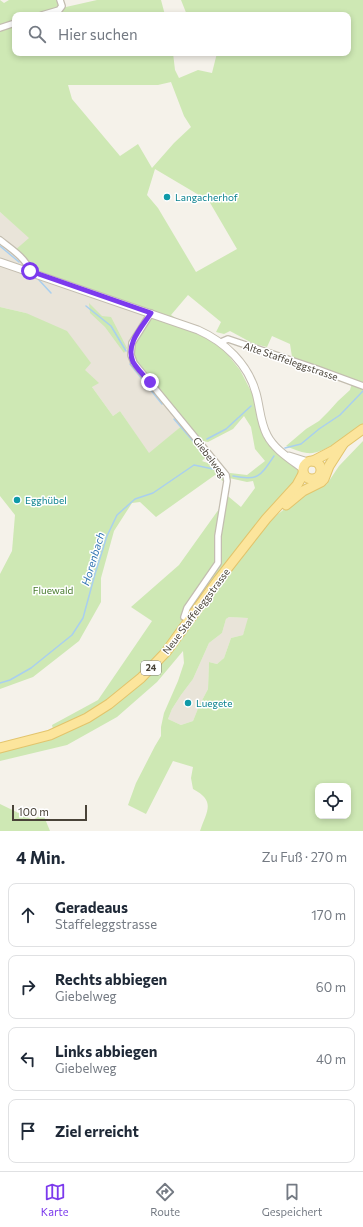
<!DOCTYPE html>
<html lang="de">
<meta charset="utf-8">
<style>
body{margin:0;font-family:Commissioner,sans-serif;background:#f6f6f7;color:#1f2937}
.controls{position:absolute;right:12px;bottom:12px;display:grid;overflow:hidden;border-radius:8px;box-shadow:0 2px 6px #0003}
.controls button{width:36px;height:36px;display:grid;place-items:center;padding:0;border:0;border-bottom:1px solid #e0e1e3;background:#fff;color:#1f2937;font:20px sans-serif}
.scale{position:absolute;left:12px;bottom:10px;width:75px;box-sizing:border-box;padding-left:4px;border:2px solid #494338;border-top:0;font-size:11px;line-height:14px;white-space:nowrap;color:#494338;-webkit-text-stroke:3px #fff;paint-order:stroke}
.stop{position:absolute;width:12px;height:12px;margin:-9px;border:3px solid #7c3aed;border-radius:50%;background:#fff}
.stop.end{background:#7c3aed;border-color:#fff;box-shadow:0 1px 4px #0008}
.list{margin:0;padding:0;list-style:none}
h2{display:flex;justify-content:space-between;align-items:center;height:52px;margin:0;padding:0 16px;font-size:17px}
h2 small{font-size:13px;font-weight:400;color:#747a83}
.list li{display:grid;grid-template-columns:26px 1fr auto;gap:12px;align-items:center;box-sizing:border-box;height:64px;margin:0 8px 8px;padding:0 8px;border:1px solid #e0e1e3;border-radius:8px}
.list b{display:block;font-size:15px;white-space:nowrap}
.list p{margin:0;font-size:13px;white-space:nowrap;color:#747a83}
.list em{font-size:13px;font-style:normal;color:#747a83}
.icon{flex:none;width:22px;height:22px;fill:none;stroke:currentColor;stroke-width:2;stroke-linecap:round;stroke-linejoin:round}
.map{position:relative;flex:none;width:363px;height:831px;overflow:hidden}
.search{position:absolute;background:#fff;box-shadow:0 2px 6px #0003;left:12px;right:12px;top:12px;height:44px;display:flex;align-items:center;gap:10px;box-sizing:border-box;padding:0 14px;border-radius:8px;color:#747a83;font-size:15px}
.sheet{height:340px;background:#fff}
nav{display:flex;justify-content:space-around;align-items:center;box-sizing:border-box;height:56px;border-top:1px solid #e0e1e3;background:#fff;font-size:11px;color:#747a83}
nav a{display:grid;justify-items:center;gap:2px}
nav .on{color:#7c3aed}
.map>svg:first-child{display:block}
.residential{fill:#e9e4d9}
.green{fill:#cee8b4;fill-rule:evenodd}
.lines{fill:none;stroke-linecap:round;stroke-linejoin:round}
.stream{stroke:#a9cfef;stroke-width:1.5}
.minor-casing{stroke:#c3bdb0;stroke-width:8}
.tertiary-casing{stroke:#c3bdb0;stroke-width:9}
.primary-casing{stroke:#e2c46c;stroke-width:11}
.minor{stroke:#fff;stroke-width:5.5}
.tertiary{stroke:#fff;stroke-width:7}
.primary{stroke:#fce59c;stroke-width:9}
.route{stroke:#7c3aed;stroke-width:5}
.culture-dot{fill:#0f9aa8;stroke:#fff;stroke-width:1.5}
.labels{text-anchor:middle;stroke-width:3;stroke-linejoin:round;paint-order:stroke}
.shield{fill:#fff;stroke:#807b74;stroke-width:1}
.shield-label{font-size:9px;font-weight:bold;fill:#494338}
.culture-label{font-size:10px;fill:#0d838f;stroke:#fff;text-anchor:start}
.street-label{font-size:10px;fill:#494338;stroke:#fff}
.park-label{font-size:10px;fill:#467a2c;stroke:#fff}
.water-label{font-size:11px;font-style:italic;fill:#3376b3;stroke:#fff}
</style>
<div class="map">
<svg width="363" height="831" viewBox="0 0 363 831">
<rect width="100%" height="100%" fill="#f5f2ea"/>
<!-- residential -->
<g class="residential">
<polygon points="0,212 30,238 151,313 184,424 149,454 120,411 113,416 92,387 26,313 0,307"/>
<polygon points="229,617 249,618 243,635 231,638 224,658 217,664 209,662 208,689 199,706 193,721 181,725 168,719 172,709 181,695 193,679 209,643 222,633 226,619"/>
</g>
<!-- green -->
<g class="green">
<path d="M0 0 4 3 9 0H60L66 7 97 0H161L165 15H15V53H173L175 70 179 78 198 70 212 73 217 53H348V15H187L181 0H363V424C349 433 325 455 307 453 300 452 293 449 286 446L306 429 319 421 329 411 338 401 350 390 353 379 292 357 290 344 272 336 267 347 254 344 230 331 224 334 216 332 221 322 188 295 171 315 224 350 240 370 255 399 267 443 279 456 296 466 300 476 238 558 261 531 278 514 298 499 327 484 339 466 363 441V831H200C207 811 216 801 193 789L191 778 193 767 173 761 146 814 128 805 136 783 155 746 161 736V727L164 713 178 681 184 663 183 651 157 682 117 717 67 745 0 761V743L42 733 53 729 52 725 98 700 152 621 131 607 179 565 219 509 223 492 241 507 255 488 253 481 247 482 229 478 230 473 247 475 265 461 255 449 251 427 244 416 233 429 208 442 202 441 207 456 202 461 224 469V482L215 475 156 517 140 502 132 503 114 531 101 578V602L79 641 33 677 0 689V574L12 551 15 515 0 496V307L26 313 67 331 91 363 85 370 99 383 92 387 113 416 120 411 149 453 184 424 134 363 132 343 151 314 36 271 28 266 14 251 29 238 0 212ZM171 82 184 116 191 127 174 143 152 168 138 144 120 156 72 99 68 85H158ZM155 169 209 201 237 249 196 272 158 208 147 195ZM229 617 248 618 243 635 231 638 224 658 217 664 209 662 208 689 199 706 193 721 181 725 168 719 172 709 181 695 193 679 209 643 222 633 226 619ZM318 786H348V816H318Z"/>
<polygon points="89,303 102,316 111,317 127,348 124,353 105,327 90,313"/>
<polygon points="0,804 33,820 43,814 50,831 0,831"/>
</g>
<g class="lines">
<!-- stream -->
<g class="stream">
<polyline points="0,246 19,262"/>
<polyline points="39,280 51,293"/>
<polyline points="86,306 111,326 126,351"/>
<polyline points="130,364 162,404"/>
<polyline points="174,419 193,441"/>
<polyline points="207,439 226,429 251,406"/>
<polyline points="285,448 301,444 319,429 340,415 363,391"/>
<path d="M233 476C258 481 260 477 274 456"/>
<polyline points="0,683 10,680 31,668 72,635 83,618 95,574 107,536 117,515 135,499 153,493 194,465 218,470"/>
</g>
<defs>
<g id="minor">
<polyline points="42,15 59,10 62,6 60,0"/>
<polyline points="0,28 15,23"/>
<path d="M0 240C10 248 26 258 30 271"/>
<polyline points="151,313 132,343 131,355 134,363 226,475 227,481 218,536 218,563 187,608 184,617"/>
<polyline points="221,342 228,339 317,369 363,386"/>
</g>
<g id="tertiary">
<path d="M0 262 198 330C225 342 248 364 256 393 260 407 260 422 267 435 274 449 290 459 302 468"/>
<polyline points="289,456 308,462"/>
</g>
<g id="primary">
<circle cx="312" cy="470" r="9"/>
<polyline points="313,461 334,450 363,429"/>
<polyline points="286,505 303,491 321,482 324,479 329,466 343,444"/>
<polyline points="0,748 50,735 87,718 109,704 141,678 166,652 219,579 266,519 297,485 303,474"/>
</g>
</defs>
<!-- minor casing -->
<use href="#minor" class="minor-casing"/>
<!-- tertiary casing -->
<use href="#tertiary" class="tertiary-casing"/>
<!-- primary casing -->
<use href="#primary" class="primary-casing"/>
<!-- minor -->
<use href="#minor" class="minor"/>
<!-- tertiary -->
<use href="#tertiary" class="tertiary"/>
<!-- primary -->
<use href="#primary" class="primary"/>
</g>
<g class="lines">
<!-- route -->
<path class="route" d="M30 271 151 313C142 327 125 344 133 362 137 369 144 376 150 382"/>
</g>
<!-- markers -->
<g class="culture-dot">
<circle cx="167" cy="197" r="4"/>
<circle cx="17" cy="500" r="4"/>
<circle cx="188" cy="703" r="4"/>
</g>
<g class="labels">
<!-- shield labels -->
<rect class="shield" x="141" y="661" width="20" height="14" rx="3"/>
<g class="shield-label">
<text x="151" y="671">24</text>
</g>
<!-- culture labels -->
<g class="culture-label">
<text x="175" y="201">Langacherhof</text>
<text x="25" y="504">Egghübel</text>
<text x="196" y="707">Luegete</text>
</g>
<!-- street labels -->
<g class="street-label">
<text transform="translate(291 361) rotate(19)" y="4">Alte Staffeleggstrasse</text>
<text transform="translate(210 457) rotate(53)" y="4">Giebelweg</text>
<text transform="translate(196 611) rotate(-53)" y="4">Neue Staffeleggstrasse</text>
</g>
<!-- park labels -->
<g class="park-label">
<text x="53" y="594">Fluewald</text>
</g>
<!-- water labels -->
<g class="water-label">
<text transform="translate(93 559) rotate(-73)" y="4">Horenbach</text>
</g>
</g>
</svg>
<div class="controls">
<button><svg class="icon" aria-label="locate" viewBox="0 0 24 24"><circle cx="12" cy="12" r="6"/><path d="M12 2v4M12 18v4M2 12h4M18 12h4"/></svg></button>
</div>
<div class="scale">100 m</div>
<div class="stop" style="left:30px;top:271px"></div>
<div class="stop end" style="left:150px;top:382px"></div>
<div class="search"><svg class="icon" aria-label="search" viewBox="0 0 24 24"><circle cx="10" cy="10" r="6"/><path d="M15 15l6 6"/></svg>Hier suchen</div>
</div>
<section class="sheet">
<h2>4 Min.<small>Zu Fuß · 270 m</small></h2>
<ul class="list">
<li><svg class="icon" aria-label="ahead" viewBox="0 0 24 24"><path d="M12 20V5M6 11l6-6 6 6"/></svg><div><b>Geradeaus</b><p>Staffeleggstrasse</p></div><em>170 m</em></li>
<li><svg class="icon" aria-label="right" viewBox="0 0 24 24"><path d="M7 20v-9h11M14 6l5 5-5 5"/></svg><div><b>Rechts abbiegen</b><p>Giebelweg</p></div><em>60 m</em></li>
<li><svg class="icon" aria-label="left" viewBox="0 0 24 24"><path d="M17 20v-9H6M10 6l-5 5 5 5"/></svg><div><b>Links abbiegen</b><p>Giebelweg</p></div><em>40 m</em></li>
<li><svg class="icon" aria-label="arrive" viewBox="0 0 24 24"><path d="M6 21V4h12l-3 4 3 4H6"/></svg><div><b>Ziel erreicht</b></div></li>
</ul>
</section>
<nav>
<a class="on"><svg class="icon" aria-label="map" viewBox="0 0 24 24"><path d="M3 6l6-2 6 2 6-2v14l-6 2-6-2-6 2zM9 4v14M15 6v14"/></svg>Karte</a>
<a><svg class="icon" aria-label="directions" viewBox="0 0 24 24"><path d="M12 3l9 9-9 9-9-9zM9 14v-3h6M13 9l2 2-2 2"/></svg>Route</a>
<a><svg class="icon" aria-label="saved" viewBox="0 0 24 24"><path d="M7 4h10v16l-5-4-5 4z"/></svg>Gespeichert</a>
</nav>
